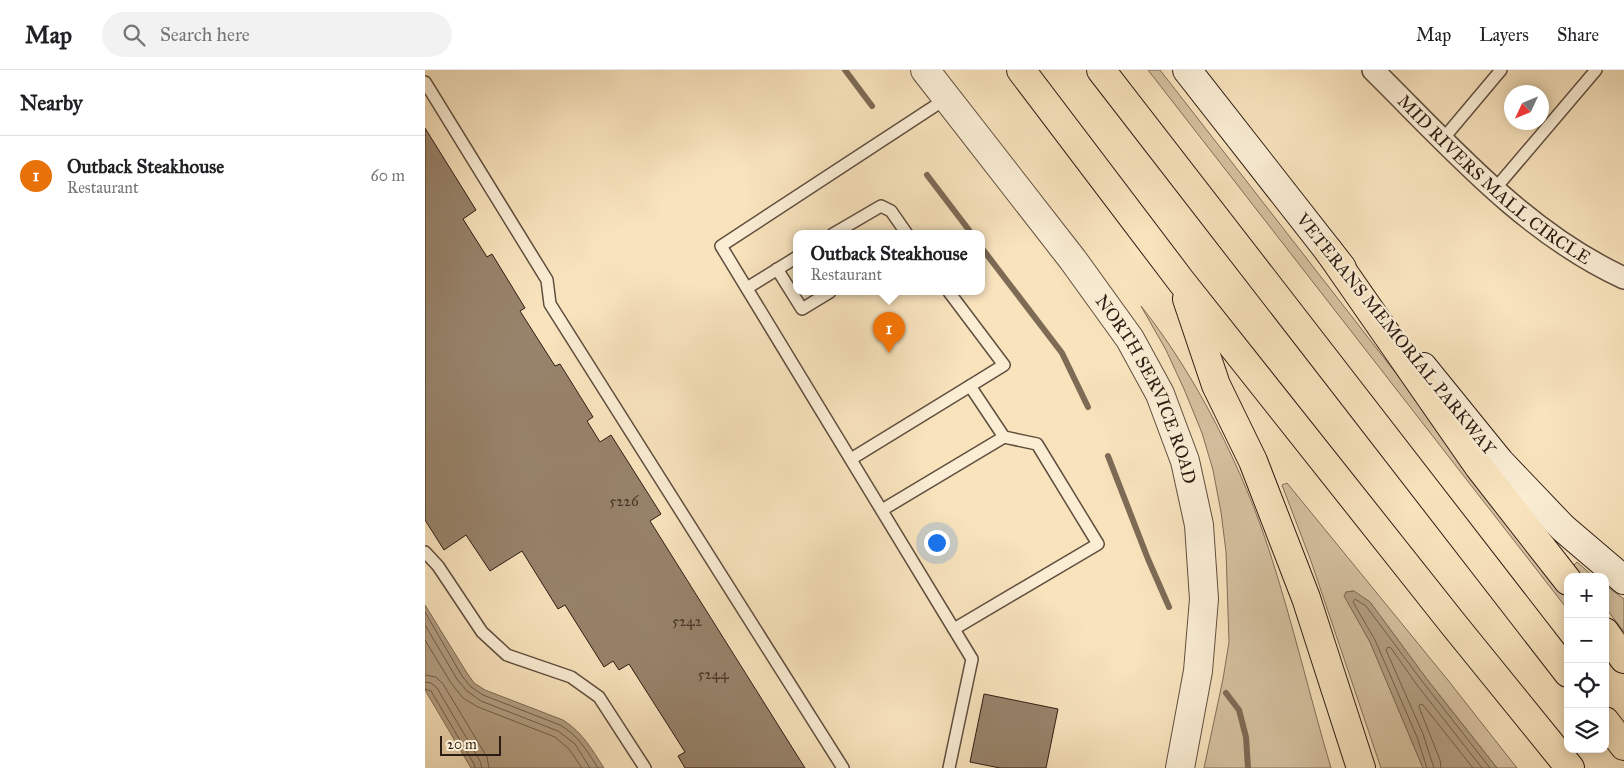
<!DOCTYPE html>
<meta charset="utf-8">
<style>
body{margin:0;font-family:"IM FELL Great Primer",serif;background:#f2f2f2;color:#202124}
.controls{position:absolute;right:15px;bottom:15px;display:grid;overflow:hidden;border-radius:10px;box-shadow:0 2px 12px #0003}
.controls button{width:45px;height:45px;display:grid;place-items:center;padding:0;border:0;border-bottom:1px solid #e0e0e0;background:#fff;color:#202124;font:25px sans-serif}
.compass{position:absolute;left:1079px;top:15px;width:45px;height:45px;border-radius:50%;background:#fff;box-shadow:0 2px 12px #0003;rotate:226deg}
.scale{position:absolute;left:15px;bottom:12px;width:61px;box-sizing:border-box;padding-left:5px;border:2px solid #2d1c13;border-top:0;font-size:14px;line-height:18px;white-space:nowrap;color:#2d1c13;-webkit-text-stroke:4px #faedd4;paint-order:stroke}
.you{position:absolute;left:511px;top:472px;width:18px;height:18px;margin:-12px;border:4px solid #fff;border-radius:50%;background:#1a73e8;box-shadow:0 0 0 8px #1a73e833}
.badge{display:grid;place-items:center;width:32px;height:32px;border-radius:50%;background:#2563eb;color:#fff;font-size:16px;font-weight:700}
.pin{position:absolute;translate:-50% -41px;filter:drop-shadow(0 1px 2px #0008)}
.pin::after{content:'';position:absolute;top:26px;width:18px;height:15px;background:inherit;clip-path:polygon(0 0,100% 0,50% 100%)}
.popup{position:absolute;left:368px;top:160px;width:192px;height:65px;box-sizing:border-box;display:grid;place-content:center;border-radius:10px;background:#fff;filter:drop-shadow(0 1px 4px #0005);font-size:16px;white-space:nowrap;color:#757577}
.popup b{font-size:19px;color:#202124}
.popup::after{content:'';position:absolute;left:50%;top:100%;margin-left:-10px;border:10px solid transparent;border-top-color:#fff}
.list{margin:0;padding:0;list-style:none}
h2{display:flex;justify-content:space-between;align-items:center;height:65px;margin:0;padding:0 20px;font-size:21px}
h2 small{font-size:16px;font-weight:400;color:#757577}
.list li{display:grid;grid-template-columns:32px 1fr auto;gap:15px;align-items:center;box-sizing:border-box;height:80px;padding:0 20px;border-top:1px solid #e0e0e0}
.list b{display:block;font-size:19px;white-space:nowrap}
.list p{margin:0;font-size:16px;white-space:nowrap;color:#757577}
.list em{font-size:16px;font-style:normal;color:#757577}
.icon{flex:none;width:28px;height:28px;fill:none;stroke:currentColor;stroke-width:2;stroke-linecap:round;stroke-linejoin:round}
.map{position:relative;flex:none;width:1199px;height:698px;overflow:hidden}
header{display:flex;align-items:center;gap:30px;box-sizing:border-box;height:70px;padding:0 25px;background:#fff;border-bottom:1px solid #e0e0e0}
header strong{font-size:24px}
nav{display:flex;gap:28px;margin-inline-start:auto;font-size:18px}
.search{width:350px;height:45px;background:#f2f2f2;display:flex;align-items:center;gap:12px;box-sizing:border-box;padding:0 18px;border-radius:28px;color:#757577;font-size:19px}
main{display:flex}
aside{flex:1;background:#fff}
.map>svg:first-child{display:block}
.green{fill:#d5c1a0;stroke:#816e5a}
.water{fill:#b39f83;stroke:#7d6b56}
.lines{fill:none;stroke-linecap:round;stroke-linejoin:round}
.shore{stroke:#705e4b;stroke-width:1}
.stream{stroke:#7d6b56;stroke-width:6}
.building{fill:#97836b;stroke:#2d1c13}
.service-casing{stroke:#604e3e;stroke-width:14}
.minor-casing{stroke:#604e3e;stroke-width:24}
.tertiary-casing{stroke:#604e3e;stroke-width:30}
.secondary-casing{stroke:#2d1c13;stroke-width:30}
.motorway-casing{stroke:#2d1c13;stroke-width:30}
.service{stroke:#faedd4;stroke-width:11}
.minor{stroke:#faedd4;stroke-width:21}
.tertiary{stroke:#faedd4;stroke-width:28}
.secondary{stroke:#faedd4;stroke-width:28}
.motorway{stroke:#f8e3bd;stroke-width:28}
.labels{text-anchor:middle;stroke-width:4.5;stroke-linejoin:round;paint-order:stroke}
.number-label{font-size:15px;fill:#483629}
.street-label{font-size:18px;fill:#2d1c13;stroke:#faedd4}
</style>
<header>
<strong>Map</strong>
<div class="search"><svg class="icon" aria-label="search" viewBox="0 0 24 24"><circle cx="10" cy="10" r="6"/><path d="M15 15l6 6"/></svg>Search here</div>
<nav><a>Map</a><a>Layers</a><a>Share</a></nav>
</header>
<main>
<aside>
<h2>Nearby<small></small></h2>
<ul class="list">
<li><span class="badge" style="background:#e8710a">1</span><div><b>Outback Steakhouse</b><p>Restaurant</p></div><em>60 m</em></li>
</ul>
</aside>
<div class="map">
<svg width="1199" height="698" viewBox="0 0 1199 698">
<rect width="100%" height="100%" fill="#f8e3bd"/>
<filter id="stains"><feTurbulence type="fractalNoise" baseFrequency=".004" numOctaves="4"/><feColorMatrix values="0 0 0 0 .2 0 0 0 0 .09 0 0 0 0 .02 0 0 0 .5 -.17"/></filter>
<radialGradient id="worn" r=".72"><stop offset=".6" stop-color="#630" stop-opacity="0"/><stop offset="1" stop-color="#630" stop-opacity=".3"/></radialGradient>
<!-- green -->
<g class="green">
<polygon points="723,0 735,0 1040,392 1143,528 1143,540"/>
<path d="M716 236C771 305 818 399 845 483 868 554 885 627 906 698H779L798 609 804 572 801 482 796 442 788 400 777 363 759 319 741 280Z"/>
<polygon points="862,413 1022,609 1092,698 1072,698 1001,608 945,532 928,521 921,522 920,527 945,572 998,698 956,698 886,491 857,415"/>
<polygon points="1152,492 1169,507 1157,507 1148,496"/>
<polygon points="1180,515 1199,529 1199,562 1180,537"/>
</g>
<!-- water -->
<g class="water">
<polygon points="929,521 945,532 1001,608 1072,698 998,698 945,572 919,526 921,522"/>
<path d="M0 535 42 603 49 613 60 620 138 650C158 663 166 678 179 698H46L0 620Z"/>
</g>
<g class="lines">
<!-- shore -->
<g class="shore">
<path d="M0 542 37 606 46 617 58 625 135 655C154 666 161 680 173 698"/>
<polyline points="0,555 32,609 42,621 56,631 133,661 150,674 165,698"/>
<polyline points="0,570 26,613 38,628 53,637 130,667 144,679 157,698"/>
<polyline points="0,605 11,607 18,614 62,687 64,698"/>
<polyline points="0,612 6,613 12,618 55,691 57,698"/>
<polyline points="0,619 6,621 49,694 50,698"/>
<polyline points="1002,698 992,667 950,570 928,532 930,529 941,536 997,611 1065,698"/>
<polyline points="1009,698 998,664 961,580 963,577 966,578 992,615 1057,698"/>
<polyline points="1016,698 1015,690 994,637 995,634 998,635 1048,698"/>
</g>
<!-- stream -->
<g class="stream">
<polyline points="420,0 447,36"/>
<polyline points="502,105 547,164"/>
<polyline points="556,177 637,283 663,337"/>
<polyline points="683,386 723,489 744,537"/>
<polyline points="801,623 814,640 821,667 823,698"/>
</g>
</g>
<!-- building -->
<g class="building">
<polygon points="0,58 51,140 38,149 62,187 67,184 100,238 95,241 130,296 135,294 168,347 162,351 175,372 186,365 236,444 225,451 380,698 260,698 253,686 260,682 204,594 194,600 188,591 179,597 140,535 133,539 97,481 65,501 41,465 19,480 0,450"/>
<polygon points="559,624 633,639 621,698 575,698 545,692"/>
</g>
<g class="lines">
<defs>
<g id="service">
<polyline points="0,12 122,210 125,234 418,698"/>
<polyline points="522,28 296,176 547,589 524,698"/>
<polyline points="1018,69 1076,0"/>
<polyline points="1069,120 1171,0"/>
<polyline points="408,164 456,136 466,141 482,164"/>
<polyline points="352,199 377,239 405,222"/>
<polyline points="322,218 372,187"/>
<polyline points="426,389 545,316"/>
<polyline points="457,440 579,367 545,316 579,295 524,222"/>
<polyline points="0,482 13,496 57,562 82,585 146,607 174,627 220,698"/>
<polyline points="529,559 673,474 612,374 579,367"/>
</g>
<g id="minor">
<path id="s1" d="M948 0C1025 76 1099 162 1199 208"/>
</g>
<g id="tertiary">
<path id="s2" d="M500 0 648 190 705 269 735 324 760 391 774 455 779 529 773 601 755 698"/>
</g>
<g id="secondary">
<polyline points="762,0 917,198"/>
<polyline points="998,297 1075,392 1138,458 1199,510"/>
</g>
<g id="motorway">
<polyline points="596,0 756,211 1029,555 1145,698"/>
<polyline points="676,0 1143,603"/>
<polyline points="903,180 1054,397 1143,511"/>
<polyline points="762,229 791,315 828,391 881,528 936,698"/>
<polyline points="1180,562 1199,589"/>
<polyline points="1180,651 1199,676"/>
</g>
</defs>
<!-- service casing -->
<use href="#service" class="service-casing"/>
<!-- minor casing -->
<use href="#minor" class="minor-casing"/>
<!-- tertiary casing -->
<use href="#tertiary" class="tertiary-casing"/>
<!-- secondary casing -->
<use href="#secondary" class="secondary-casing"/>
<!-- motorway casing -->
<use href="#motorway" class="motorway-casing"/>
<!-- service -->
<use href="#service" class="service"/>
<!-- minor -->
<use href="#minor" class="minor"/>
<!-- tertiary -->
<use href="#tertiary" class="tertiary"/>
<!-- secondary -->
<use href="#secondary" class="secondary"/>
<!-- motorway -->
<use href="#motorway" class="motorway"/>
</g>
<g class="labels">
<!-- number labels -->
<g class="number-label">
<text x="199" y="436">5226</text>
<text x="262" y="556">5242</text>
<text x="288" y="609">5244</text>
</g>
<!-- street labels -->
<g class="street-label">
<text dy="6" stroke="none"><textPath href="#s1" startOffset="164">MID RIVERS MALL CIRCLE</textPath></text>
<text transform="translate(971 264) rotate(51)" y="6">VETERANS MEMORIAL PARKWAY</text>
<text dy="6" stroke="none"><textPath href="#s2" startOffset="391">NORTH SERVICE ROAD</textPath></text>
</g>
</g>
<rect width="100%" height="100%" filter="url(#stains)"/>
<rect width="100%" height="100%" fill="url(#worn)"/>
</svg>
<div class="controls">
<button>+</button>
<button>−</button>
<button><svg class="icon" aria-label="locate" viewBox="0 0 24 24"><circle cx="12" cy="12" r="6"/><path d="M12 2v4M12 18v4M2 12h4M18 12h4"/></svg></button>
<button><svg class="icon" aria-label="layers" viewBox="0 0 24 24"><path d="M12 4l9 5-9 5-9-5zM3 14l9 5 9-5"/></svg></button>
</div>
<svg class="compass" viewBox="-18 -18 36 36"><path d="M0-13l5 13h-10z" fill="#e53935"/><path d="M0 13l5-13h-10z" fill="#757577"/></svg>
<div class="scale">20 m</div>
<div class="you"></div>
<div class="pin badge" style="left:464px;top:283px;background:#e8710a">1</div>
<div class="popup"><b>Outback Steakhouse</b>Restaurant</div>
</div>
</main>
